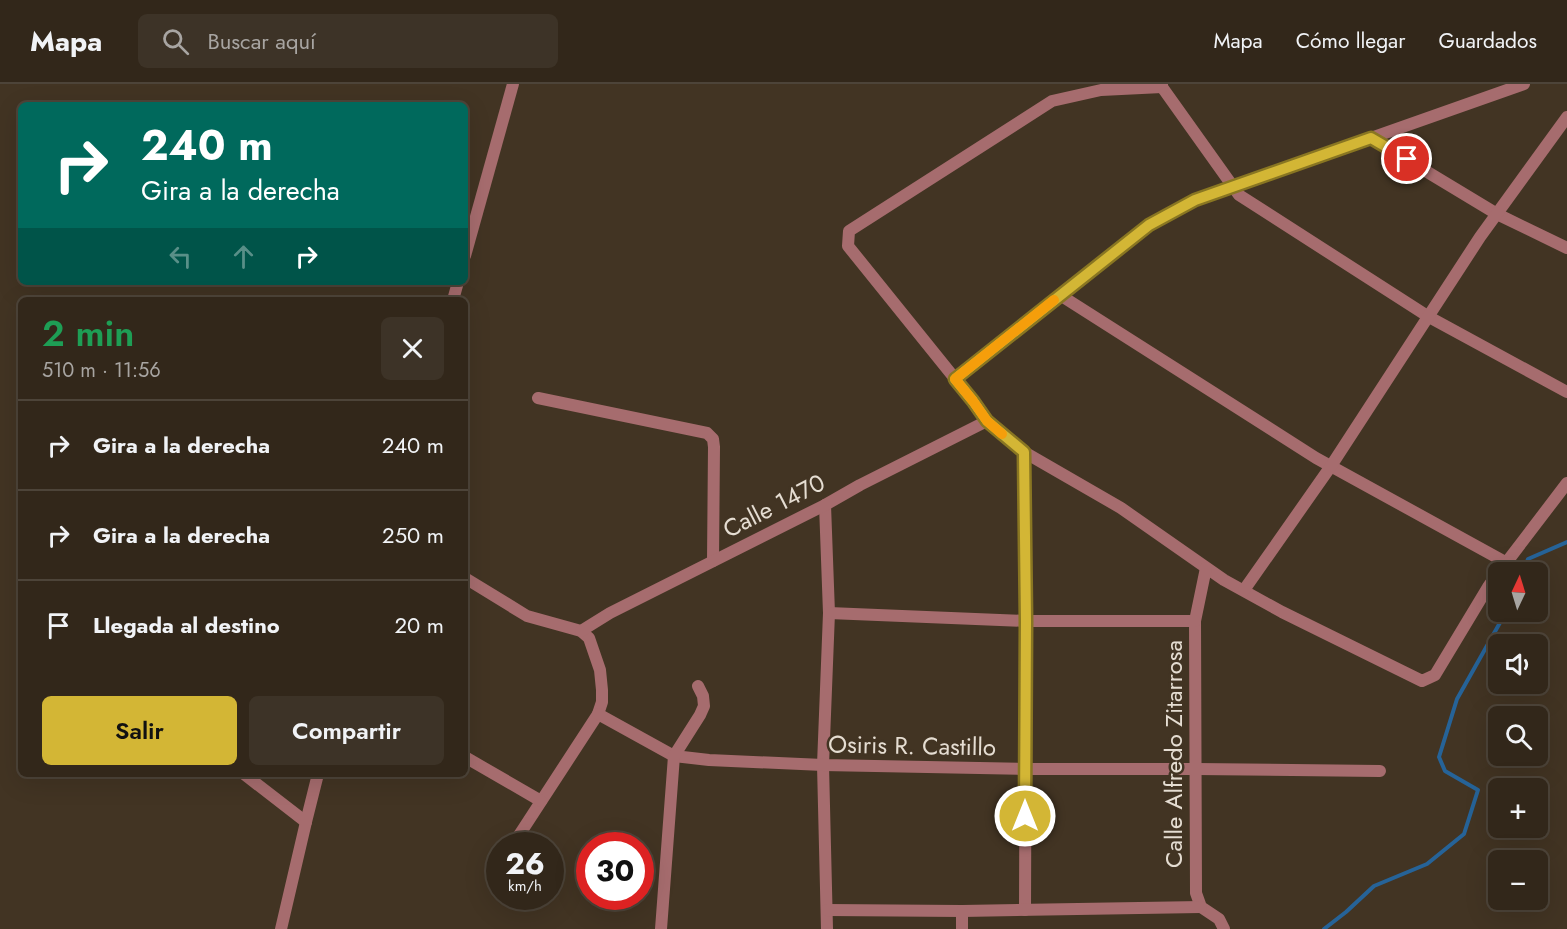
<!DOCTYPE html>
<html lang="es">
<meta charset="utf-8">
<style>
:root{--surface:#32271a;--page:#3d3327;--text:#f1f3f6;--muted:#a8a5a2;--line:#4d4439;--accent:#d3b635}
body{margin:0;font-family:Jost,sans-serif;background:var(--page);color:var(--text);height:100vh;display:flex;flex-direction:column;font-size:22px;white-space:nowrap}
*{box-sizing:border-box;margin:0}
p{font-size:20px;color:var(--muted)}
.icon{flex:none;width:33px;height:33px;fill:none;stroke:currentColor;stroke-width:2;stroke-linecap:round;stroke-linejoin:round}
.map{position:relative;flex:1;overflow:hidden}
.sheet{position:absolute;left:18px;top:213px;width:450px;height:480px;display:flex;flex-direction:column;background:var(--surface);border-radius:9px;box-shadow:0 6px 24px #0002,0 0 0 2px var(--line)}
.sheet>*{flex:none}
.top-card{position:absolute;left:18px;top:18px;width:450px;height:183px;border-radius:9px;box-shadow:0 6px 24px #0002,0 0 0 2px var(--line);background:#00695c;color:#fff;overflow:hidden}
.needle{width:39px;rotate:4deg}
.buttons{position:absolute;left:1488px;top:478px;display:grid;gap:12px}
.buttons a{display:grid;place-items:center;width:60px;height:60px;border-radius:9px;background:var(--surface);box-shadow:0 6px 24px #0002,0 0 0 2px var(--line);font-size:30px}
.speed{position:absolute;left:486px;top:748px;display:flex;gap:12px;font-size:30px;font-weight:700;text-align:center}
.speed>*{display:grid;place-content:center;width:78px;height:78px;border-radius:50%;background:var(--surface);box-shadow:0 6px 24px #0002,0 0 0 2px var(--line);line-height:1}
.speed small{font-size:15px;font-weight:400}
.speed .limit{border:9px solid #d22;background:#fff;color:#111}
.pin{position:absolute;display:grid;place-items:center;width:51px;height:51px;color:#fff;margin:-26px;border:3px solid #fff;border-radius:50%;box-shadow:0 2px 6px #0007}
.me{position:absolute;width:66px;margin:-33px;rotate:0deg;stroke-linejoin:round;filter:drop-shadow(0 0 4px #0008)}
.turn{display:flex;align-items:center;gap:21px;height:126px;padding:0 24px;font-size:27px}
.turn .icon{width:78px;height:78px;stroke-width:2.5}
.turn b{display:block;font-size:42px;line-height:51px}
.lanes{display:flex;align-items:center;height:57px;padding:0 24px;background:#0003;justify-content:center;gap:30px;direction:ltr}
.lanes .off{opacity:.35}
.round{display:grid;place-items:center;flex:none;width:63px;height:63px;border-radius:9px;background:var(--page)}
.summary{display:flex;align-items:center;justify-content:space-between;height:102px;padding:0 24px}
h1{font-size:36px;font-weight:600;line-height:45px;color:#1e9e55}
.button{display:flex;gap:12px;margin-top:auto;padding:12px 24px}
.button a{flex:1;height:69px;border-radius:9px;background:var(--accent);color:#111;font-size:24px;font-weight:600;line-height:69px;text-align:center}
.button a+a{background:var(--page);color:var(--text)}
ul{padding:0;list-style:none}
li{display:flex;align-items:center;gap:18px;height:90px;padding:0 24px;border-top:2px solid var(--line)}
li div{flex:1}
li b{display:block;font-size:22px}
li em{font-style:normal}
header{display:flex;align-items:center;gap:36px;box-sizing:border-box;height:84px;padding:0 30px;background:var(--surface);border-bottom:2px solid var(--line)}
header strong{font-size:28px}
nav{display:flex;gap:33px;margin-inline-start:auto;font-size:21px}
.search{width:420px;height:54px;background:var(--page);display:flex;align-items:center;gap:15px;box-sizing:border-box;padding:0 21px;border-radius:9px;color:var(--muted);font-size:22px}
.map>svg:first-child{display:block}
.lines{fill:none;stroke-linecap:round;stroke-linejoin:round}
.stream{stroke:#266398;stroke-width:4}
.street{stroke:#a66c6e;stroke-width:12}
.route-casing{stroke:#897622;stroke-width:15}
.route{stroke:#d3b635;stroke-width:10}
.slow{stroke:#f59e0b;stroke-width:10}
.labels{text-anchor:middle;stroke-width:5;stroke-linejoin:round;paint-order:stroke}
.street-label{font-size:24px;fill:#e5ddd2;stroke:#423423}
</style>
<header>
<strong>Mapa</strong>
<div class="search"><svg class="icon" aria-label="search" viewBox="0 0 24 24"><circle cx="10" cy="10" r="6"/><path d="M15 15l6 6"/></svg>Buscar aquí</div>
<nav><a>Mapa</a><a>Cómo llegar</a><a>Guardados</a></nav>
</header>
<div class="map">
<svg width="1567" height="845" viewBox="0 0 1567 845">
<rect width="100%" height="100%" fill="#423423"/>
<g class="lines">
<g class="stream">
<polyline points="1523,489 1528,475 1567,458"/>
<polyline points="1324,845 1346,828 1374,802 1427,780 1464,750 1478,706 1445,687 1439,673 1457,615 1506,528"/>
</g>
<g class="street">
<polyline points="1162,0 1162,3 1239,111 1429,233 1567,308"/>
<polyline points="1162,3 1101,6 1052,17 849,147 848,162 973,317 987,337 1024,368 1121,424 1224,496 1282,528 1422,597 1435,591 1488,503 1498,489"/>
<polyline points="1371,54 1497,130 1567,164"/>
<polyline points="465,172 513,0"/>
<polyline points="1060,211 1316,374 1507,479"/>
<polyline points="453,216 458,198"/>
<polyline points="955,295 1149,141 1195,116 1524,0"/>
<polyline points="538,314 707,349 713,355 714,363 713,477"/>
<polyline points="1024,368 1026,537 1025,826"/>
<polyline points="825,421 829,529 823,681 827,845"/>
<polyline points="1503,483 1567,399"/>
<polyline points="1206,484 1195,537 1196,809 1201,823 1219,835 1224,845"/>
<polyline points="465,494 527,532 581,547 589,554 600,586 602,606 602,618 598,630 512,762"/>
<polyline points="1244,506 1331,382 1480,153 1567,33"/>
<polyline points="829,529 1026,537 1195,537"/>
<polyline points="581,547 610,529 825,421 860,401 987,337"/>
<polyline points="598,630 674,672 709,676 823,681 1025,685 1196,685 1380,687"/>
<polyline points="465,673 541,717"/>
<polyline points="244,690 306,738"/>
<polyline points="827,826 962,827 1201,823"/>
<polyline points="962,827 962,845"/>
<polyline points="281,845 306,738 318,690"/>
<polyline points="661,845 674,672 700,631 704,622 703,612 698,602"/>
</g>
</g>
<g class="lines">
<g class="route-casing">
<polyline id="route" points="1025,732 1026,537 1024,368 987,337 973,317 955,295 1149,141 1195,116 1371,54 1407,75"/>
</g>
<use href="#route" class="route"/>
<polyline class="slow" points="1002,350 987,337 973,317 955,295 1054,216"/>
</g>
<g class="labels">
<g class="street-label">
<text transform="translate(774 422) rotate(-27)" y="8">Calle 1470</text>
<text transform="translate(912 662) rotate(1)" y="8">Osiris R. Castillo</text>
<text transform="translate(1174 670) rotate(-90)" y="8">Calle Alfredo Zitarrosa</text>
</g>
</g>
</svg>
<div class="buttons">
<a><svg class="needle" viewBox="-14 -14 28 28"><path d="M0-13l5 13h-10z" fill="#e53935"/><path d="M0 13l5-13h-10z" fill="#a8a5a2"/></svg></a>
<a><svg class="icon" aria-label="sound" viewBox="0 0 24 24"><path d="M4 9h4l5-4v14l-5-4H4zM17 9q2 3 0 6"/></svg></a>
<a><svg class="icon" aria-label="search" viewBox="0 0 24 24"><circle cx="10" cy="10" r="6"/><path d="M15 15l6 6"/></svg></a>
<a>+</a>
<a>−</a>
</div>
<div class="speed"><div>26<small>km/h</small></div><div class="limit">30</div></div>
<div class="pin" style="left:1407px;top:75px;background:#d93025"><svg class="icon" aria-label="arrive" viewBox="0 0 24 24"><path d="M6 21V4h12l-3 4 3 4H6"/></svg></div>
<svg class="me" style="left:1025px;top:732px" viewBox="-20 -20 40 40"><circle r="17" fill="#d3b635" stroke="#fff" stroke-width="3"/><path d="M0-11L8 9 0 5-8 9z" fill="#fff"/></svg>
<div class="top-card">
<div class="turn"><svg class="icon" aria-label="right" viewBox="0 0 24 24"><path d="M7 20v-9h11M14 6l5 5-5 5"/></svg><div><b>240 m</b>Gira a la derecha</div></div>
<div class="lanes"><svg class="icon off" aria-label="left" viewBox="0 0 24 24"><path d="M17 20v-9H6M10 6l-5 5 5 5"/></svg><svg class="icon off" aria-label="ahead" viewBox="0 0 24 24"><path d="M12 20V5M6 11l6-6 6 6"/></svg><svg class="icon" aria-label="right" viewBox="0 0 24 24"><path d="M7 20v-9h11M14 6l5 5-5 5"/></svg></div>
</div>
<section class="sheet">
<div class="summary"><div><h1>2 min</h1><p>510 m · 11:56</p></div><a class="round"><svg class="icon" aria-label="close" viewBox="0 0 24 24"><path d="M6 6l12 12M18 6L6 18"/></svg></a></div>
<ul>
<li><svg class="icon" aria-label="right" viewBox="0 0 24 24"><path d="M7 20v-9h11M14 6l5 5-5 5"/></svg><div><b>Gira a la derecha</b></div><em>240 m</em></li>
<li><svg class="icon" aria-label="right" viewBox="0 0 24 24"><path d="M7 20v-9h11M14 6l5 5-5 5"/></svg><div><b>Gira a la derecha</b></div><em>250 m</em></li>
<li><svg class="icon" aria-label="arrive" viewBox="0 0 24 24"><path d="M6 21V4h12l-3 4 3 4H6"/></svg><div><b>Llegada al destino</b></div><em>20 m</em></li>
</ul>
<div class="button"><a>Salir</a><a>Compartir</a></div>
</section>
</div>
